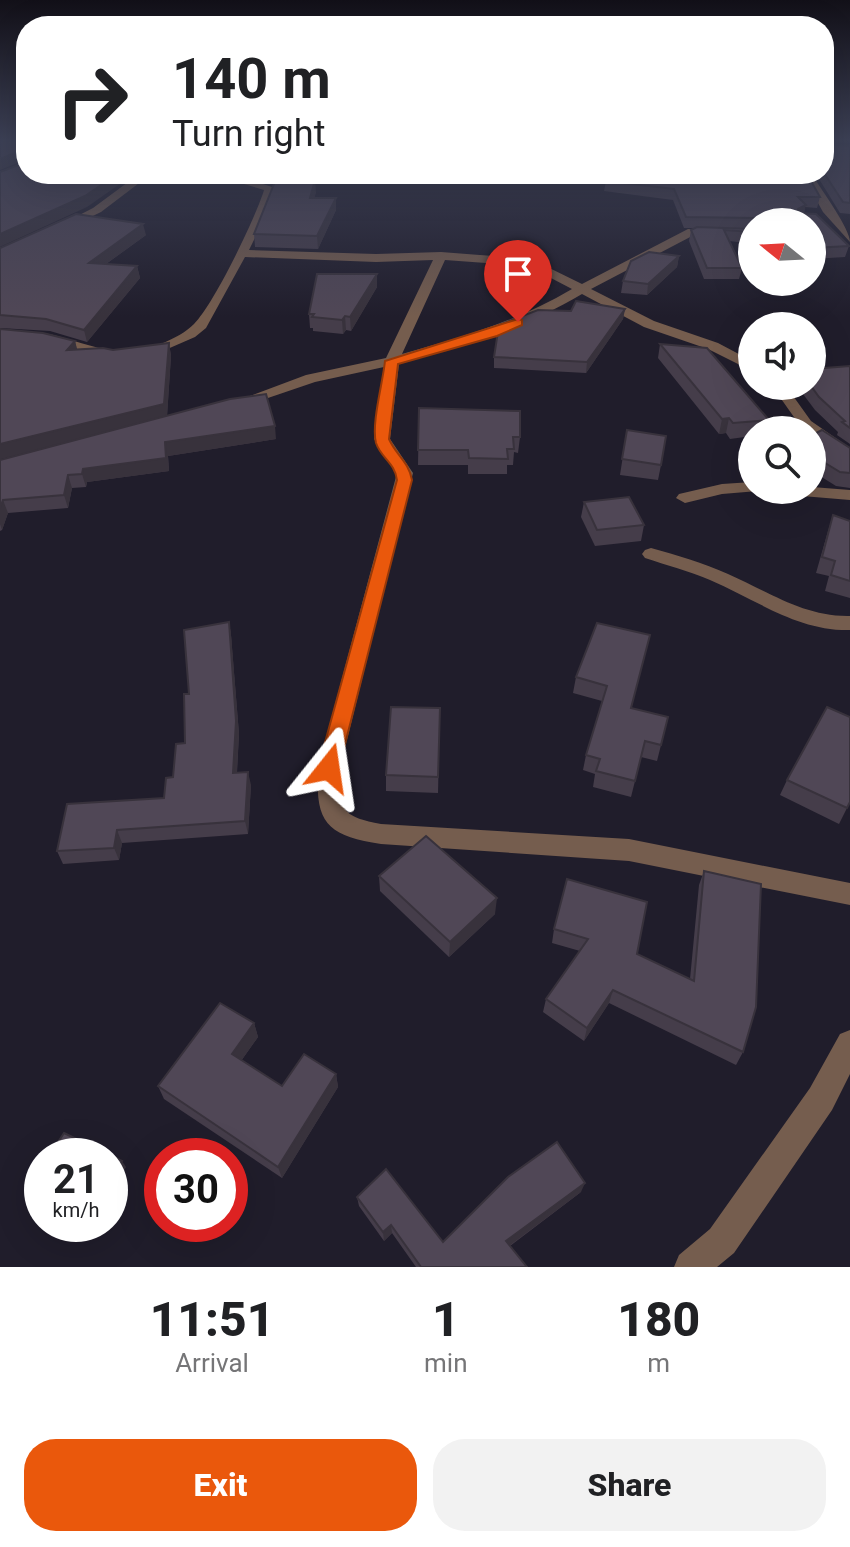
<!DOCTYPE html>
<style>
:root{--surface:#fff;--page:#f2f2f2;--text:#202124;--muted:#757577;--accent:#ea580c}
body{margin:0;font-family:Roboto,sans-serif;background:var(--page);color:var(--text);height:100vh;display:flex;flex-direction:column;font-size:30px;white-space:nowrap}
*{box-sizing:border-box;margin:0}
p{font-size:26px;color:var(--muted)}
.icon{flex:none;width:44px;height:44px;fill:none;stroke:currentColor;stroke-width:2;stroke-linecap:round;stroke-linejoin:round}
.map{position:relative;height:1267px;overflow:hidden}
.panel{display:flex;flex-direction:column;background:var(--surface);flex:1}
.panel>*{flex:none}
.banner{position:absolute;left:16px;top:16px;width:818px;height:168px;border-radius:32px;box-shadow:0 8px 32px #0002;background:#fff;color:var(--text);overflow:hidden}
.needle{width:52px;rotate:288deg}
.controls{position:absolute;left:738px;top:208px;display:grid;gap:16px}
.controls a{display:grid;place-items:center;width:88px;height:88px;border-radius:50%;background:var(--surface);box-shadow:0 8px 32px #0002;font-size:40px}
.speed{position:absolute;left:24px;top:1138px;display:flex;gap:16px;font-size:40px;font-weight:700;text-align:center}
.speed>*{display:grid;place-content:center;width:104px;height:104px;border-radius:50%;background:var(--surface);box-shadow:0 8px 32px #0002;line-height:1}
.speed small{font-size:20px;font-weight:400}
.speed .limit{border:12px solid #d22;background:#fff;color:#111}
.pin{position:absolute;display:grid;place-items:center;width:68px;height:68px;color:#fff;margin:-82px -34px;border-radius:50% 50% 50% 0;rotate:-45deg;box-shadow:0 0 8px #0007}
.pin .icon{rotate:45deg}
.me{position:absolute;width:88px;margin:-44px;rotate:15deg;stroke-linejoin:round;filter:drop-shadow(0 0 6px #0008)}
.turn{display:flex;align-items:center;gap:28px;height:168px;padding:0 24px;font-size:36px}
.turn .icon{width:104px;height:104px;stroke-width:2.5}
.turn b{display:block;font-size:56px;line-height:68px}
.eta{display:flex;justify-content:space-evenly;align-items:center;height:136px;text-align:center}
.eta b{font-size:48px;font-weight:800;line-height:56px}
.button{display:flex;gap:16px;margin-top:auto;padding:16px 24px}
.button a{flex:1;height:92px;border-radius:32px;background:var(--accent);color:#fff;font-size:32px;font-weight:800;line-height:92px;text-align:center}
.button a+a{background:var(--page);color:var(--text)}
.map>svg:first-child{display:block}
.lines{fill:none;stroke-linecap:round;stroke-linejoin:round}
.street{fill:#755d4e;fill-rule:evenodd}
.wall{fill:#453d4a}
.shaded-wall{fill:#38323c}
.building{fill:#504756;stroke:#38323c;stroke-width:2}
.route{fill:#ea580c;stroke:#983908;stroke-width:2}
</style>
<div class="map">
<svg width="850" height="1267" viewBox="0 0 850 1267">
<rect width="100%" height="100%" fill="#201d2b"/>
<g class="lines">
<g class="street">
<polygon points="139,174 151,174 101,212 66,229 56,227 93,208"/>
<path d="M802,174H812C821,190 850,228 850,242L823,212Z"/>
<path d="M248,179L275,188L269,209L249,250L376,254L441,252L531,259L582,284L688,229L752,231V237L694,235L591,289L654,321L718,343L752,361V371L708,349L644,327L582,294C524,329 463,345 399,364L390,439L413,473L340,768C339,809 339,816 381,824L629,839L850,883V905L629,861L381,844C327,835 315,824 318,768L397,473L374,439L384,367L315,382L239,408L231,403L306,375L386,358L433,260L376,262L245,257L206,328L195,337L149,357L116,360L47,342L0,338V330C16,331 33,331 49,334C71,339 92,348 115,351C138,355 177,341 194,324C214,304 256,217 264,190L244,184V180ZM445,260L528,266L572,289C518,321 463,337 402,354Z"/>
<polygon points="772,386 786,386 811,421 850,448 850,461 812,436 812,430 801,427"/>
<polygon points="752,482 752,490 758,491 722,494 685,503 676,498 679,494 722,484"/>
<polygon points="812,487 850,490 850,500 790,495 782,490 812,490"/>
<path d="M651,548C677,555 703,563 728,574C769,592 804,617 850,616V630C797,631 757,600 710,580C689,571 666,565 645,558L642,554L645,550Z"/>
<polygon points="850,1030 850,1074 832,1110 734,1253 717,1267 674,1267 679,1255 710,1229 810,1088 840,1034"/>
</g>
</g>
<g class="wall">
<polygon points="824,144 850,146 850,214 840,213 816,174 824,174"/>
<polygon points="606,181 820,197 817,208 805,207 804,214 849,246 845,257 812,259 812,222 752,222 752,244 730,241 742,268 739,279 704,279 689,241 691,230 695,228 684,228 673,200 604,191"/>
<polygon points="316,192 314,198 336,198 336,210 318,249 255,247 254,234"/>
<polygon points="146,235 106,264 137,266 140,278 87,342 50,331 0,328 0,248"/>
<polygon points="679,256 677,267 647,295 621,293 623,281"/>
<polygon points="377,274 377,287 351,331 346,330 343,334 313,331 313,328 310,328 309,314"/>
<polygon points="625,309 623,319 586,373 494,368 494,357 571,311"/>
<polygon points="0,329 75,341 77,350 113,350 169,343 171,356 167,416 276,439 168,456 169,471 87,482 86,487 72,488 68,508 8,513 2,530 0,531 0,460 122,428 0,459"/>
<polygon points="660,344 769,420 766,430 752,430 752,436 730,439 726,433 719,434 658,358"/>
<polygon points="850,366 850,444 837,435 838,432 815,410 797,386 812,386"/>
<polygon points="419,408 520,437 518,453 514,452 513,465 507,465 507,474 468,474 468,465 418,465"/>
<polygon points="627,430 661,465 658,480 620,475"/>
<polygon points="812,435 850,448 850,488 836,486 812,471"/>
<polygon points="584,502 644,525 641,541 595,546 581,517"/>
<polygon points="833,515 850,521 850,598 825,591 829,576 816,573 828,531"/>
<polygon points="229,622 231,635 239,734 237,773 251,785 248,834 122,843 119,860 63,864 57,851 164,798 173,777 185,743 189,694"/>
<polygon points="597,623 632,708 661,745 657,761 641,757 631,797 593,787 595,774 583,770 586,755 602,701 573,693 576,677"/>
<polygon points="440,708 438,793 386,791 386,775"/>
<polygon points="787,780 847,808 839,824 780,795"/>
<polygon points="704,871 743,1052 736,1065 609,1003 584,1041 543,1012 546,999 580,951 552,943 554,929 637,954 690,979 699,885"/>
<polygon points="379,876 495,914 449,957 380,891"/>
<polygon points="254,1023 258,1037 241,1061 282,1086 336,1074 338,1087 282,1178 164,1099 158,1086"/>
<polygon points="581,1192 510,1246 527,1267 416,1267 392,1233 384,1241 359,1206 357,1197 443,1242"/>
</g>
<g class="shaded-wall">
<polygon points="22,150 25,160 0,170 0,159"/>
<polygon points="117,174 134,174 87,207 0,247 0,234"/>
<polygon points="315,180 316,192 311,210 310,198"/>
<polygon points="336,198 336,210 318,249 317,236"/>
<polygon points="806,205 803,215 796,219 798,209"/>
<polygon points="143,224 146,235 92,274 89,263"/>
<polygon points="679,256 677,267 647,295 648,284"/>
<polygon points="137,266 140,278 87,342 84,330"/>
<polygon points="377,274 377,287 351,331 350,317"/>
<polygon points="625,309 623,319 586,373 587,362"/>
<polygon points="345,316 346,330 343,334 342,320"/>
<polygon points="75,341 78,353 67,350"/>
<polygon points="169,343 171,356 167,417 0,459 0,444"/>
<polygon points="729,418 726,433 719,434 722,419"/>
<polygon points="275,426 276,439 168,456 169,471 87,482 86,487 82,474 83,469 165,442"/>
<polygon points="68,475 72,488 68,508 64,495"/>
<polygon points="3,500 8,513 2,530 0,524 0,508"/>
<polygon points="229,622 231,635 239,734 236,786 233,773"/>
<polygon points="248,772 251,785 248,834 245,821"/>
<polygon points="117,830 122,843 119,860 114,848"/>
<polygon points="497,898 495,914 449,957 450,942"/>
<polygon points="613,990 609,1003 584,1041 587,1028"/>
<polygon points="254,1023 258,1037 236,1068 232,1054"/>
<polygon points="336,1074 338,1087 282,1178 278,1167"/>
<polygon points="122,1161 126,1167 110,1194 110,1182"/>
<polygon points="585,1183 581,1192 505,1249 506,1241"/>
<polygon points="391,1225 392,1233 384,1241 383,1232"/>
</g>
<g class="building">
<polygon points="0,139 8,139 23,143 26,140 26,153 22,150 0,159"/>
<polygon points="824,144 850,146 850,203 843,202 824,173"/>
<polygon points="26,154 26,174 117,174 85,196 0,234 0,172 24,163"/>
<polygon points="610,174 807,174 820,197 798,197 806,205 798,209 797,213 816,214 849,246 812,248 812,222 757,222 757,218 686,217 674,189 606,181"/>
<polygon points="276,179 315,180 310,198 336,198 317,236 254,234"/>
<polygon points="76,214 143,224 89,263 137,266 84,330 46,319 0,315 0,248"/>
<polygon points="697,227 752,229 752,232 724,230 742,268 707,268 691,230"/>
<polygon points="649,252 679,256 648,284 623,281 631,261"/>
<polygon points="317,274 377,274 350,317 345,316 342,320 312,317 314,314 309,314"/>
<polygon points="576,301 625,309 587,362 494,357 499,325 538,310 571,311"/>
<polygon points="0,329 43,333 75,341 67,350 103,348 113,350 169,343 164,404 0,444"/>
<polygon points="660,344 707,348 769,420 733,423 729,418 722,419"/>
<polygon points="850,366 850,428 842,422 845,421 819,397 811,386 812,386 812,369"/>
<polygon points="266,394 275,426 165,442 166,458 83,469 82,474 68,475 64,495 3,500 0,508 0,460 230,399"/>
<polygon points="419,408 520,411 520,437 513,437 514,449 507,449 508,459 469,458 468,450 418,450"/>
<polygon points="627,430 666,436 661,465 622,459"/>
<polygon points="822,430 850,448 850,473 840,472 812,455 812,435"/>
<polygon points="629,497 644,525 597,530 584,502"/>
<polygon points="833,515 850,521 850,581 831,575 835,561 822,557"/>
<polygon points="229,622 236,721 233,773 248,772 245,821 117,830 114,848 57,851 67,804 164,798 166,778 173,777 176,744 185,743 184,694 189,694 184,630"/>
<polygon points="597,623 650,635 631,708 668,717 661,745 645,741 635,781 596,771 600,759 586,755 607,686 576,677"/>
<polygon points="391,707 440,708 438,777 386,775"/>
<polygon points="827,707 850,717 850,802 847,808 787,780"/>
<polygon points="426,836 497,898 450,942 379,876"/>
<polygon points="704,871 761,884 756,1007 743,1052 613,990 587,1028 546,999 588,939 554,929 567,879 647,902 637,954 694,981"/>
<polygon points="220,1003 254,1023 232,1054 282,1086 304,1054 336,1074 278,1167 158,1086"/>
<polygon points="64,1133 122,1161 110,1182 110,1156 49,1156"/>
<polygon points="557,1142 585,1183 506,1241 527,1267 421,1267 391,1225 383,1232 357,1197 386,1169 443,1242 508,1177"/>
</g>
<linearGradient id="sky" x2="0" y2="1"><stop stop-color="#121018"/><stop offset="0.44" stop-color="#3c4055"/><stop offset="1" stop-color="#3c4055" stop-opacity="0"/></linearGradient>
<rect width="850" height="317" fill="url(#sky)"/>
<path class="route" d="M518,319L522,320V325L497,336L398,364L389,439C396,455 409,462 412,480L339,768L336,774L329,777L321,774L318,768L397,480C395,463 381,458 376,443C371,424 383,382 385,361Z"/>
</svg>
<div class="controls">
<a><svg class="needle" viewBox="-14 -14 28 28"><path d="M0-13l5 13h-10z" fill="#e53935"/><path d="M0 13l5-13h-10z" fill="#757577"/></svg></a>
<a><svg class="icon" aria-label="sound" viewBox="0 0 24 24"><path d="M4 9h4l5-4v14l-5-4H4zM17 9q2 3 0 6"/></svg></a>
<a><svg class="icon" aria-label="search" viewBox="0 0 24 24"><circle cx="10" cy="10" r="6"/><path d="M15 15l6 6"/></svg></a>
</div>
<div class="speed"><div>21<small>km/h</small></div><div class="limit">30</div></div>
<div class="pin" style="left:518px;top:322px;background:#d93025"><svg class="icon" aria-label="arrive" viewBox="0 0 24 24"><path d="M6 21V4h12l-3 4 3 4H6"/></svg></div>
<svg class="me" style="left:329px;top:768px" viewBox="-20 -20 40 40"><path d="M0-17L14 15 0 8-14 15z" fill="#ea580c" stroke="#fff" stroke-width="4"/></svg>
<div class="banner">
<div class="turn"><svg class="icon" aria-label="right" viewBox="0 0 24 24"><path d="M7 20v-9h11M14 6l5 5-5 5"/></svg><div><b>140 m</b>Turn right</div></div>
</div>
</div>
<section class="panel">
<div class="eta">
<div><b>11:51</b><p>Arrival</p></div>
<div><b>1</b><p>min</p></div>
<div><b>180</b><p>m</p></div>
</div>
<div class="button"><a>Exit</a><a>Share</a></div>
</section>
